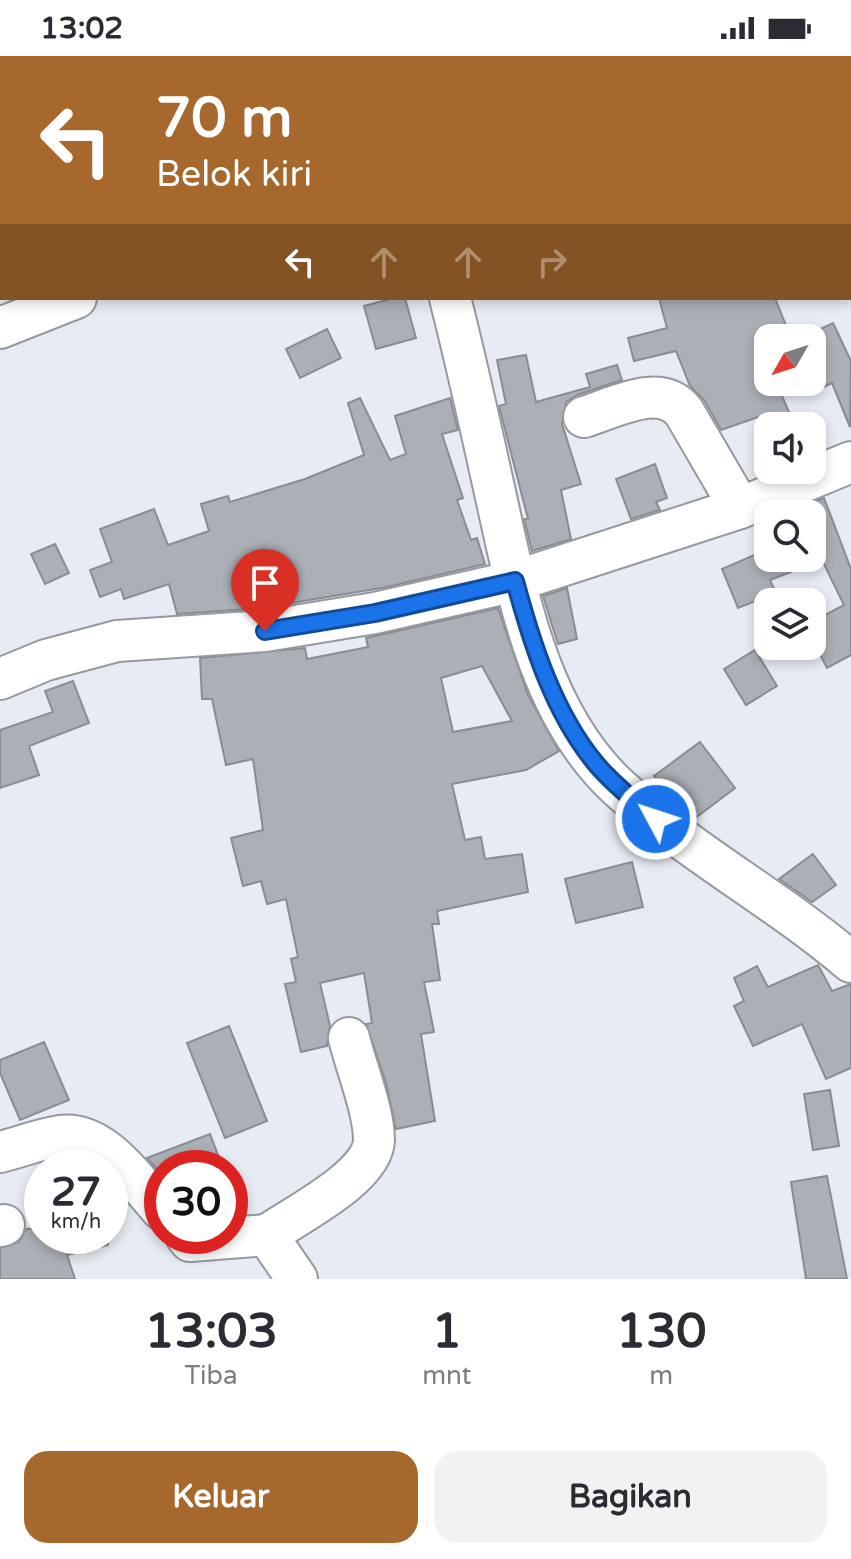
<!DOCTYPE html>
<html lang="id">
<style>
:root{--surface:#fff;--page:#f2f2f3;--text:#2b2b33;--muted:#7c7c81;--accent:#a6682d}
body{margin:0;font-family:"Varela Round",sans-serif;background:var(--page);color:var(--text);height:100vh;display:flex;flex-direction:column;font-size:30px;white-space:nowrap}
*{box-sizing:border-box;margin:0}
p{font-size:26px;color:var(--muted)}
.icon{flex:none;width:44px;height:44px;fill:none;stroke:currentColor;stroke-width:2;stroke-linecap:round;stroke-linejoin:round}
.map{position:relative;height:1223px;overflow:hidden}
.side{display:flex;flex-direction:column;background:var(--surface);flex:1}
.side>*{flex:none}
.hud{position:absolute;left:0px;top:0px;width:852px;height:244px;box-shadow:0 4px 12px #0003;background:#a6682d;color:#fff;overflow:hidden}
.needle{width:52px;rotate:231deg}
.buttons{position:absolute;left:754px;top:268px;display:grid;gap:16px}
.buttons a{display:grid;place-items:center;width:72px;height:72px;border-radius:16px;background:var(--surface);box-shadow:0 4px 12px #0003;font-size:40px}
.speed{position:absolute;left:24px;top:1094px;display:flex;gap:16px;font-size:40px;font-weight:700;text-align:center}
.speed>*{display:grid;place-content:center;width:104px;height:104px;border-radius:50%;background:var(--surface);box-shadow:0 4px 12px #0003;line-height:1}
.speed small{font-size:20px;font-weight:400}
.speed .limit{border:12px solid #d22;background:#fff;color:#111}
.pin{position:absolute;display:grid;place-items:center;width:68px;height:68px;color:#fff;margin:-82px -34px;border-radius:50% 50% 50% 0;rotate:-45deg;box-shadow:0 0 8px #0007}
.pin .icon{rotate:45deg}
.me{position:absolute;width:88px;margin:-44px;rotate:310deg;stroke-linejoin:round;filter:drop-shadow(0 0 6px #0008)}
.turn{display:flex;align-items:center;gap:28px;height:168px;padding:0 24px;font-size:36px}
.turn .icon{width:104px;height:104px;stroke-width:2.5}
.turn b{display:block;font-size:56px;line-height:68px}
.lanes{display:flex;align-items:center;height:76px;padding:0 24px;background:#0003;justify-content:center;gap:40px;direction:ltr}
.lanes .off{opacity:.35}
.eta{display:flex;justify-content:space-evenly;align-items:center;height:136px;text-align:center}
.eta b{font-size:48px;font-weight:700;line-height:56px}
.primary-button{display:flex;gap:16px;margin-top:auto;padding:16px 24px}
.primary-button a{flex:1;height:92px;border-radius:24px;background:var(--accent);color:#fff;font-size:32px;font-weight:700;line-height:92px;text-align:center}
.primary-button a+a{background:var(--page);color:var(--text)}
.status{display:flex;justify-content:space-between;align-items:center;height:56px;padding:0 40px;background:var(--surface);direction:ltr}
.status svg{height:22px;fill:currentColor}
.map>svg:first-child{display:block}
.building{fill:#abafb6;stroke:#888c93;stroke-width:2;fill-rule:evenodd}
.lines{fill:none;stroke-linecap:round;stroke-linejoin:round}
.minor-casing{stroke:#9599a0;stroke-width:44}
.minor{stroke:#fff;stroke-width:40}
.route-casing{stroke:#114b97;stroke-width:20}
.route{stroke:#1a73e8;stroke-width:14}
</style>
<div class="status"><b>13:02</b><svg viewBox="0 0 49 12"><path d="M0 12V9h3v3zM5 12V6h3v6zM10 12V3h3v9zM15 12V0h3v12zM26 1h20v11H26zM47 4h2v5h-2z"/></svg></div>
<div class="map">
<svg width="851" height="1223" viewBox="0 0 851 1223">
<rect width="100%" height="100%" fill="#e7ebf3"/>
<g class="building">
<polygon points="394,242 405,242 416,282 376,293 364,250"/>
<polygon points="659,242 775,242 791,282 768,282 768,326 776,326 795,370 762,370 758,361 721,374 704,344 690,330 676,295 634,305 628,282 667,272"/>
<polygon points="833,267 851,305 850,371 832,327 812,337 812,277"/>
<polygon points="327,273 341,302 300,322 286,293"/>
<polygon points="526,299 536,346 590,331 586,318 617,309 622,324 577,339 566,346 562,368 581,428 561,434 571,483 532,495 524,463 528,463 499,350 506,348 497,304"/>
<polygon points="360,342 390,404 406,398 395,360 450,342 458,374 442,378 463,442 457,444 471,484 477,482 485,508 387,531 262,552 177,558 169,528 124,543 121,533 100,541 90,514 112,506 100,473 154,453 168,489 209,475 201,448 228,440 230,446 305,423 364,399 348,347"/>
<polygon points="655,408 667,442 656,446 660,454 631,463 616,423"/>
<polygon points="824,442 851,513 851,599 827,612 812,583 812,566 844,549 822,504 770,524 776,537 738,552 722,513 768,493 768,502 812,502 812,447"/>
<polygon points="55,488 69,517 45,528 31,498"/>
<polygon points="567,532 577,583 558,588 543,540"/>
<path d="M498,552L528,639L559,695L526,714L452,728L465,784L481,781L485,803L522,798L528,836L437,855L439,868H432L440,924L424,926L434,976L421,978L435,1065L396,1073L386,1027L366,968L372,967L364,917L320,927L330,970L327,990L301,996L285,928L296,926L291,903L298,901L286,843L267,848L261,825L243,830L231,782L263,774L253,703L226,709L212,643H202L200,602L305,592L307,603L368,591L366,582ZM482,610L512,665L453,676L441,622Z"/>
<polygon points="755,594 777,630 746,649 724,613"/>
<polygon points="73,625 89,667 29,690 39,719 0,732 0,674 53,656 45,635"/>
<polygon points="700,686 735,732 694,763 675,749 654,720"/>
<polygon points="813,798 836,829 812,846 779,823"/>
<polygon points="632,806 643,851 576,867 565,823"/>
<polygon points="818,909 832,935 851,928 851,1012 826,1023 802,968 753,990 734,950 744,945 734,922 757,910 768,931"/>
<polygon points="229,970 267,1065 225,1082 187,987"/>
<polygon points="44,986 69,1044 20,1064 0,1017 0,1004"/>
<polygon points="830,1034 839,1090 813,1094 804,1038"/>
<polygon points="210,1078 223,1112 156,1112 147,1102"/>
<polygon points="827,1120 847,1223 806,1223 791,1126"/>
<polygon points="42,1172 42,1180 107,1180 108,1189 67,1199 75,1223 0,1223 0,1192 19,1186 26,1173"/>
</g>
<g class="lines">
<g class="minor-casing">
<g id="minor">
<polyline points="391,0 391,2"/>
<polyline points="84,2 89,0"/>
<polyline points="0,32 2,31"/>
<polyline points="0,156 2,155"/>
<path d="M450,242C466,305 480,368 494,432C517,534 537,656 618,731C690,797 777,843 851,906"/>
<polyline points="0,272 76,242"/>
<path d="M584,361C614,352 661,325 684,356L740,452"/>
<polyline points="0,623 46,604 117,585 265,575 375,557 515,525 740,452 851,406"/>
<path d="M0,1096C20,1091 40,1083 60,1080C103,1074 137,1127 162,1154"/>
<polyline points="0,1170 4,1169"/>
<path d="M267,1179C296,1159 373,1121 374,1084C374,1055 356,1011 349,982"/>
<polyline points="186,1180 190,1185 267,1179 297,1223"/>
</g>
</g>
<use href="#minor" class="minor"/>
</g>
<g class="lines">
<g class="route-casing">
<path id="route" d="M265,575L375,557L515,525C532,588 554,658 597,709C615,730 636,746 656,763"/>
</g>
<use href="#route" class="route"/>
</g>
</svg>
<div class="buttons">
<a><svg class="needle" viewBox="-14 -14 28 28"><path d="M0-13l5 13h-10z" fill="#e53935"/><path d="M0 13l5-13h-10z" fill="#7c7c81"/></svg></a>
<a><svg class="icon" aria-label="sound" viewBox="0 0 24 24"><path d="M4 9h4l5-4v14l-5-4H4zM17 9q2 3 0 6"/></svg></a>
<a><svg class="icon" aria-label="search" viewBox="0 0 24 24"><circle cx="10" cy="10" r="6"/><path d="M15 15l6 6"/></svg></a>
<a><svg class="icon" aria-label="layers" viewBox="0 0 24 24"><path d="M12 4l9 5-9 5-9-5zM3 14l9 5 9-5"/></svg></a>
</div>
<div class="speed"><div>27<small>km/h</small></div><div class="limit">30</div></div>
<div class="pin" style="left:265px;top:575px;background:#d93025"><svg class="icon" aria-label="arrive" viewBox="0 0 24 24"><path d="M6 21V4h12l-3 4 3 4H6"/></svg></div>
<svg class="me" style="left:656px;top:763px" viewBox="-20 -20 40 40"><circle r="17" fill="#1a73e8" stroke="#fff" stroke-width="3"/><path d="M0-11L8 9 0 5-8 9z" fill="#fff"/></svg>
<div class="hud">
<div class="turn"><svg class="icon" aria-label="left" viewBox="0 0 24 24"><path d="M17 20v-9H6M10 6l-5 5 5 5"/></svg><div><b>70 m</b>Belok kiri</div></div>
<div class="lanes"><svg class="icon" aria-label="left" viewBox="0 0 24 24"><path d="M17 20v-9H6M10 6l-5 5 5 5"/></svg><svg class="icon off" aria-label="ahead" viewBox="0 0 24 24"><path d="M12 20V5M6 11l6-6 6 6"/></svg><svg class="icon off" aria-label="ahead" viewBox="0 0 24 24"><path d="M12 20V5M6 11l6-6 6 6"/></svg><svg class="icon off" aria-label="right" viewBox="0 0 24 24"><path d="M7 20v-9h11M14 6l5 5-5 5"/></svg></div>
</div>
</div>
<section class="side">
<div class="eta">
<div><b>13:03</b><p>Tiba</p></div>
<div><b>1</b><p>mnt</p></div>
<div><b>130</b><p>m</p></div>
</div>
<div class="primary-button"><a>Keluar</a><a>Bagikan</a></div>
</section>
